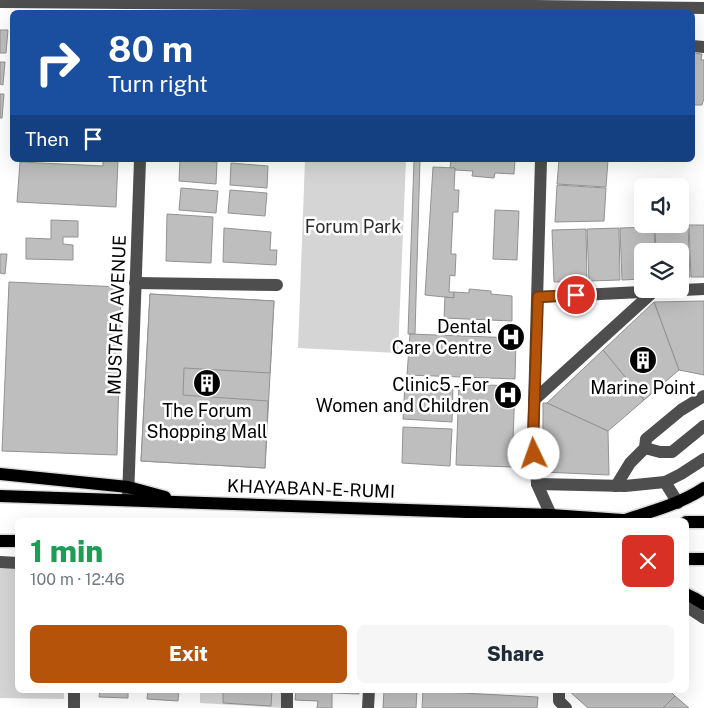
<!DOCTYPE html>
<meta charset="utf-8">
<style>
:root{--surface:#fff;--page:#f6f6f7;--text:#1f2937;--muted:#747a83;--accent:#b45309}
body{margin:0;font-family:"Public Sans",sans-serif;background:var(--page);color:var(--text);height:100vh;display:flex;flex-direction:column;font-size:19px;white-space:nowrap}
*{box-sizing:border-box;margin:0}
p{font-size:16px;color:var(--muted)}
.icon{flex:none;width:28px;height:28px;fill:none;stroke:currentColor;stroke-width:2;stroke-linecap:round;stroke-linejoin:round}
.map{position:relative;flex:1;overflow:hidden}
.drawer{position:absolute;left:15px;top:518px;width:674px;height:175px;display:flex;flex-direction:column;background:var(--surface);border-radius:8px;box-shadow:0 5px 20px #0002}
.drawer>*{flex:none}
.guide{position:absolute;left:10px;top:10px;width:685px;height:152px;border-radius:8px;box-shadow:0 5px 20px #0002;background:#1a4fa0;color:#fff;overflow:hidden}
.tools{position:absolute;left:634px;top:178px;display:grid;gap:10px}
.tools a{display:grid;place-items:center;width:55px;height:55px;border-radius:8px;background:var(--surface);box-shadow:0 5px 20px #0002;font-size:25px}
.pin{position:absolute;display:grid;place-items:center;width:42px;height:42px;color:#fff;margin:-21px;border:2px solid #fff;border-radius:50%;box-shadow:0 1px 5px #0007}
.me{position:absolute;width:55px;margin:-28px;rotate:357deg;stroke-linejoin:round;filter:drop-shadow(0 0 4px #0008)}
.turn{display:flex;align-items:center;gap:18px;height:105px;padding:0 15px;font-size:22px}
.turn .icon{width:65px;height:65px;stroke-width:2.5}
.turn b{display:block;font-size:35px;line-height:42px}
.then{display:flex;align-items:center;height:48px;padding:0 15px;background:#0003;gap:10px;font-size:19px}
.round{display:grid;place-items:center;flex:none;width:52px;height:52px;border-radius:8px;background:var(--page)}
.overview{display:flex;align-items:center;justify-content:space-between;height:85px;padding:0 15px}
h1{font-size:30px;font-weight:800;line-height:38px;color:#1e9e55}
.cta{display:flex;gap:10px;margin-top:auto;padding:10px 15px}
.cta a{flex:1;height:58px;border-radius:8px;background:var(--accent);color:#fff;font-size:20px;font-weight:800;line-height:58px;text-align:center}
.cta a+a{background:var(--page);color:var(--text)}
.map>svg:first-child{display:block}
.green{fill:#d5d5d5}
.building{fill:#bebebe;stroke:#929292}
.lines{fill:none;stroke-linecap:round;stroke-linejoin:round}
.major-casing{stroke:#dbdbdb;stroke-width:15}
.minor{stroke:#4e4e4e;stroke-width:12}
.major{stroke:#000;stroke-width:12}
.route-casing{stroke:#753606;stroke-width:12}
.route{stroke:#b45309;stroke-width:9}
.labels{text-anchor:middle;stroke-width:5;stroke-linejoin:round;paint-order:stroke}
.park-label{font-size:18px;fill:#2c2c2c;stroke:#fff}
.street-label{font-size:18px;fill:#000;stroke:#fff}
.poi-label{font-size:18px;fill:#000;stroke:#fff;text-anchor:end}
</style>
<div class="map">
<svg width="704" height="708" viewBox="0 0 704 708">
<rect width="100%" height="100%" fill="#fff"/>
<g class="green">
<polygon points="305,160 406,160 398,353 298,348"/>
<polygon points="0,565 17,566 18,690 64,690 64,699 0,698"/>
<polygon points="200,690 286,690 285,708 200,703"/>
</g>
<g class="building">
<polygon points="0,30 8,30 6,53 0,53"/>
<polygon points="692,53 702,54 701,60 704,60 704,100 703,101 702,105 692,105"/>
<polygon points="0,62 5,62 3,85 0,84"/>
<polygon points="0,94 4,94 2,118 0,118"/>
<polygon points="103,160 118,160 116,207 17,202 20,162 103,166"/>
<polygon points="180,160 217,162 216,184 179,181"/>
<polygon points="414,160 420,160 415,334 408,334"/>
<polygon points="451,160 515,160 514,174 495,173 494,178 472,176 473,171 455,170 455,168 450,168"/>
<polygon points="559,160 608,160 606,187 557,184"/>
<polygon points="231,163 268,166 267,188 230,185"/>
<polygon points="433,167 455,168 454,190 459,190 458,212 453,212 451,254 456,254 455,276 450,275 449,292 454,292 454,298 425,295"/>
<polygon points="557,185 606,188 604,221 555,222"/>
<polygon points="181,188 218,191 216,213 179,210"/>
<polygon points="230,190 267,193 265,216 228,213"/>
<polygon points="495,210 519,211 517,260 493,259"/>
<polygon points="167,214 213,217 211,263 166,261"/>
<polygon points="51,220 78,221 78,237 63,237 63,244 73,245 73,260 26,259 26,238 51,239"/>
<polygon points="688,225 690,277 680,278 680,251 656,251 655,227"/>
<polygon points="689,225 704,225 704,277 691,277"/>
<polygon points="654,227 655,251 642,251 642,279 622,280 620,228"/>
<polygon points="224,228 271,232 270,250 277,250 276,265 223,262"/>
<polygon points="619,228 620,280 589,281 587,229"/>
<polygon points="586,229 587,281 554,282 552,230"/>
<polygon points="0,254 7,254 5,274 0,273"/>
<polygon points="9,282 121,287 117,455 2,451"/>
<polygon points="469,289 491,291 491,294 512,296 512,321 444,318 445,297 454,298 454,292 469,293"/>
<polygon points="150,294 274,301 265,468 141,461"/>
<polygon points="150,294 274,301 270,373 184,368 183,395 268,401 265,468 141,461"/>
<polygon points="704,301 704,375 679,370 654,302"/>
<polygon points="654,302 679,370 644,400 603,350"/>
<polygon points="410,334 516,338 515,379 407,375"/>
<polygon points="603,350 644,400 608,431 547,403"/>
<polygon points="405,383 453,385 452,422 403,419"/>
<polygon points="459,384 515,386 512,467 456,465"/>
<polygon points="543,403 547,403 608,431 609,475 543,472"/>
<polygon points="403,427 452,429 450,466 402,463"/>
<polygon points="100,690 128,690 128,698 99,697"/>
<polygon points="148,690 179,690 178,701 147,699"/>
<polygon points="223,690 272,690 271,706 223,703"/>
<polygon points="296,690 359,690 359,694 332,693 332,708 317,708 318,701 295,700"/>
<polygon points="384,690 417,690 416,708 383,708"/>
<polygon points="568,690 669,690 675,696 663,708 588,708"/>
<polygon points="423,691 538,697 537,708 422,708"/>
<polygon points="675,696 689,708 663,708"/>
</g>
<g class="lines">
<g class="major-casing">
<g id="major">
<polyline points="0,474 128,487 165,497"/>
<polyline points="0,496 551,515 622,520"/>
<path d="M625,520C652,511 680,504 704,488"/>
<polyline points="686,522 704,522"/>
<polyline points="0,541 18,541"/>
<polyline points="686,559 704,559"/>
<polyline points="686,594 694,598 704,604"/>
</g>
</g>
<g class="minor">
<polyline points="0,2 534,6 704,8"/>
<polyline points="692,46 704,47"/>
<polyline points="541,160 533,440 537,484 551,515"/>
<polyline points="135,283 277,285"/>
<polyline points="538,297 704,289"/>
<polyline points="534,400 654,291"/>
<polyline points="645,448 660,452 672,452 704,426"/>
<polyline points="665,482 678,503"/>
<polyline points="537,484 625,486 665,482 681,474 704,459"/>
<polyline points="616,486 630,463 645,448 646,439 681,410 704,396"/>
<polyline points="128,498 140,160"/>
<polyline points="0,562 18,563"/>
<polyline points="686,606 704,618"/>
<polyline points="559,690 559,701 566,708"/>
<polyline points="74,708 74,690"/>
<polyline points="287,708 287,690"/>
<polyline points="368,708 369,690"/>
</g>
<use href="#major" class="major"/>
</g>
<g class="lines">
<g class="route-casing">
<polyline id="route" points="534,454 533,440 538,297 576,295"/>
</g>
<use href="#route" class="route"/>
</g>
<defs>
<g id="hospital-disc" transform="scale(1.4375)"><circle r="9.5" fill="#000" stroke="#fff"/><path d="M-5-5h3v3.5h4V-5h3V5h-3V1.5h-4V5h-3Z" fill="#fff"/></g>
<g id="building-disc" transform="scale(1.4375)"><circle r="9.5" fill="#000" stroke="#fff"/><path d="M-4-6H4V6H1V3H-1V6H-4ZM-2.5-4.3h1.7v1.8h-1.7ZM.8-4.3h1.7v1.8H.8ZM-2.5-1h1.7V.8h-1.7ZM.8-1h1.7V.8H.8Z" fill="#fff"/></g>
</defs>
<g fill-rule="evenodd">
<use href="#hospital-disc" x="511" y="337"/>
<use href="#building-disc" x="643" y="360"/>
<use href="#building-disc" x="207" y="383"/>
<use href="#hospital-disc" x="508" y="395"/>
</g>
<g class="labels">
<g class="park-label">
<text x="353" y="233">Forum Park</text>
</g>
<g class="street-label">
<text transform="translate(117 315) rotate(-88)" y="6">MUSTAFA AVENUE</text>
<text transform="translate(311 489) rotate(2)" y="6">KHAYABAN-E-RUMI</text>
</g>
<g class="poi-label">
<text x="492" y="333">Dental<tspan x="492" dy="21">Care Centre</tspan></text>
<text x="489" y="391">Clinic5 - For<tspan x="489" dy="21">Women and Children</tspan></text>
<text x="643" y="394" text-anchor="middle">Marine Point</text>
<text x="207" y="417" text-anchor="middle">The Forum<tspan x="207" dy="21">Shopping Mall</tspan></text>
</g>
</g>
</svg>
<div class="tools">
<a><svg class="icon" aria-label="sound" viewBox="0 0 24 24"><path d="M4 9h4l5-4v14l-5-4H4zM17 9q2 3 0 6"/></svg></a>
<a><svg class="icon" aria-label="layers" viewBox="0 0 24 24"><path d="M12 4l9 5-9 5-9-5zM3 14l9 5 9-5"/></svg></a>
</div>
<div class="pin" style="left:576px;top:295px;background:#d93025"><svg class="icon" aria-label="arrive" viewBox="0 0 24 24"><path d="M6 21V4h12l-3 4 3 4H6"/></svg></div>
<svg class="me" style="left:534px;top:454px" viewBox="-20 -20 40 40"><circle r="19" fill="#fff"/><path d="M0-13L10 11 0 6-10 11z" fill="#b45309"/></svg>
<div class="guide">
<div class="turn"><svg class="icon" aria-label="right" viewBox="0 0 24 24"><path d="M7 20v-9h11M14 6l5 5-5 5"/></svg><div><b>80 m</b>Turn right</div></div>
<div class="then">Then<svg class="icon" aria-label="arrive" viewBox="0 0 24 24"><path d="M6 21V4h12l-3 4 3 4H6"/></svg></div>
</div>
<section class="drawer">
<div class="overview"><div><h1>1 min</h1><p>100 m · 12:46</p></div><a class="round" style="background:#d93025;color:#fff"><svg class="icon" aria-label="close" viewBox="0 0 24 24"><path d="M6 6l12 12M18 6L6 18"/></svg></a></div>
<div class="cta"><a>Exit</a><a>Share</a></div>
</section>
</div>
